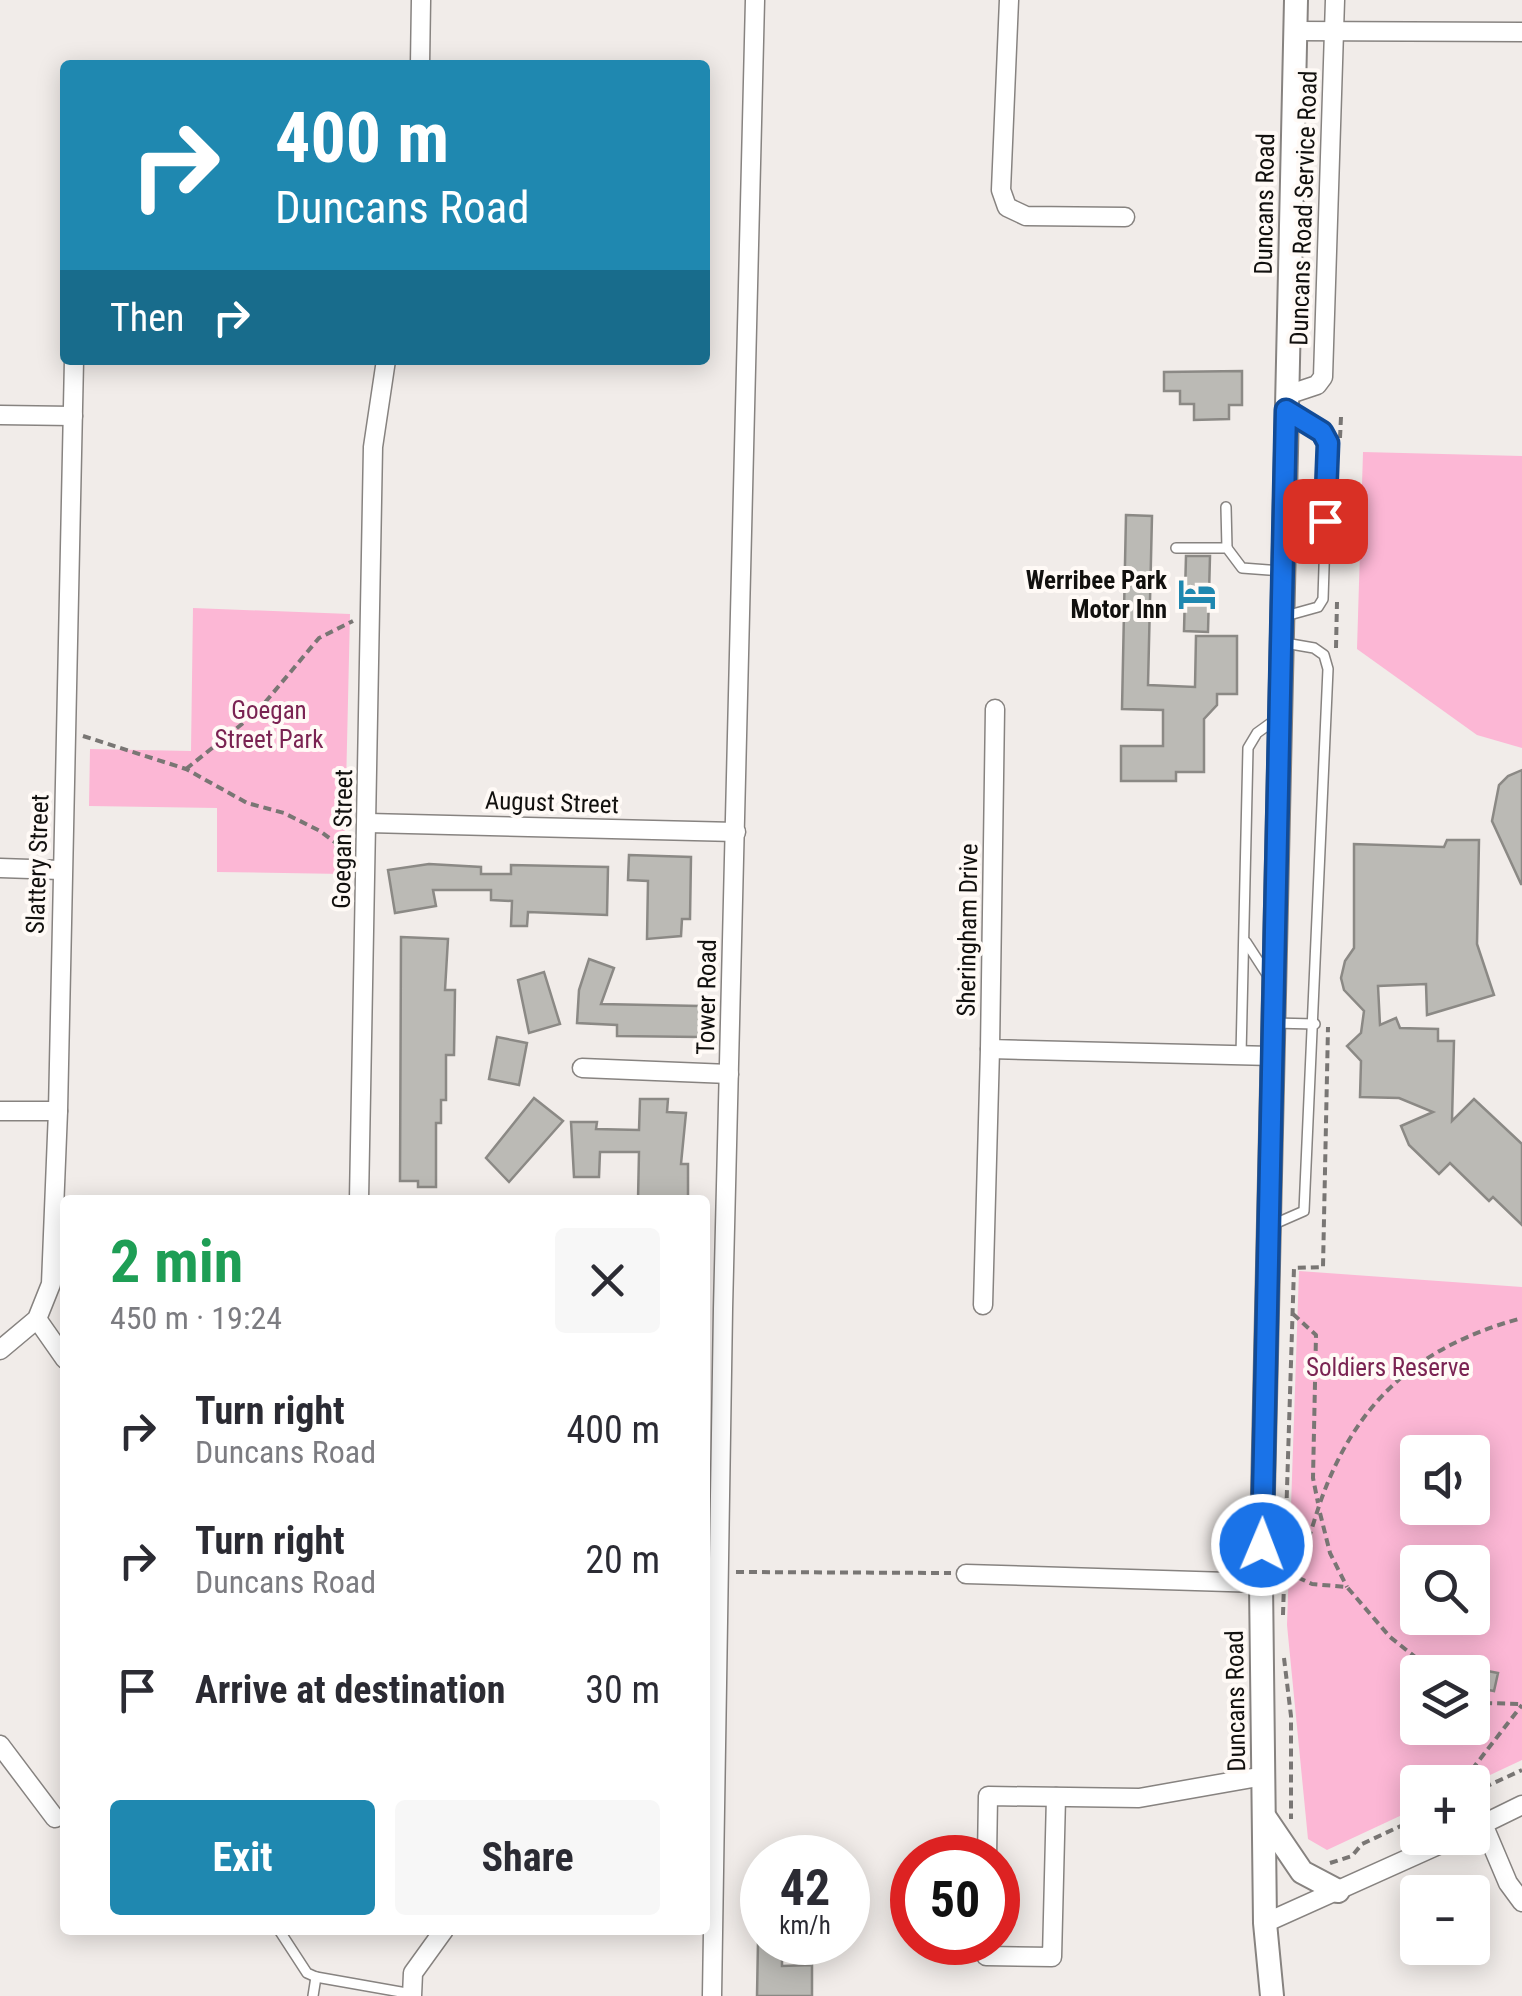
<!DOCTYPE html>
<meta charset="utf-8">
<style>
:root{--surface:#fff;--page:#f7f7f7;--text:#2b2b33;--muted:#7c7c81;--accent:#1f88b0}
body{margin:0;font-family:"Roboto Condensed",sans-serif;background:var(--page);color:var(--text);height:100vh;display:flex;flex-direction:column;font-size:38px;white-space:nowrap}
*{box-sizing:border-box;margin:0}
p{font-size:32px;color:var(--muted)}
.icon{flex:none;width:55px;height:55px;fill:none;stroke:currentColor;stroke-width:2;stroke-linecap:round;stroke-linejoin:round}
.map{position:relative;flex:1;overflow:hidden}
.side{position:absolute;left:60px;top:1195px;width:650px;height:740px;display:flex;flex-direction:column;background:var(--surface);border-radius:10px;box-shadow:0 5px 25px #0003}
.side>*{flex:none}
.banner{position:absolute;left:60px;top:60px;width:650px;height:305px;border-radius:10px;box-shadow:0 5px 25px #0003;background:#1f88b0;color:#fff;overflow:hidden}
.fabs{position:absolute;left:1400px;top:1435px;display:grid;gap:20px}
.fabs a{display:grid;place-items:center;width:90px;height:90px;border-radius:10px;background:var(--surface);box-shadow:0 5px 25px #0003;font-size:50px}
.speed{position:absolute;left:740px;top:1835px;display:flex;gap:20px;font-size:50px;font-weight:700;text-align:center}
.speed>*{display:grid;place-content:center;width:130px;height:130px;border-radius:50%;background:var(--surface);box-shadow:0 5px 25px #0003;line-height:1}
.speed small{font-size:25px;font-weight:400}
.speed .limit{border:15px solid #d22;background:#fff;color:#111}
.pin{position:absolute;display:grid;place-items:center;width:85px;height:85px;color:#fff;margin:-42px;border-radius:20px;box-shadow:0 5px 15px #0006}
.me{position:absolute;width:110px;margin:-55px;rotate:1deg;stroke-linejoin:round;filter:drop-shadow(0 0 8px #0008)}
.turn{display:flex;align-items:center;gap:35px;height:210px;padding:0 50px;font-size:45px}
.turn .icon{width:130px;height:130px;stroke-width:2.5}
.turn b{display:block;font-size:70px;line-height:85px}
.then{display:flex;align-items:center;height:95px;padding:0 50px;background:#0003;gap:20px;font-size:38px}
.round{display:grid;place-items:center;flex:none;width:105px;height:105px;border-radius:10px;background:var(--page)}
.headline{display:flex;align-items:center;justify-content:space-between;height:170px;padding:0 50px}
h1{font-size:60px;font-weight:700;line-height:75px;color:#1e9e55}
.cta{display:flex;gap:20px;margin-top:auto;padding:20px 50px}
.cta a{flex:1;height:115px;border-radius:10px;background:var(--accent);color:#fff;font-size:40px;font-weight:700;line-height:115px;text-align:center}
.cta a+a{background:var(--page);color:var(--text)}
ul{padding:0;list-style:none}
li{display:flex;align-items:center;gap:30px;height:130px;padding:0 50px}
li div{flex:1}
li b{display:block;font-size:38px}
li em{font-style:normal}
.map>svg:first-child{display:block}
.green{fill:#fcb7d5;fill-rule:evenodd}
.building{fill:#bbbab5;stroke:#8b8985;stroke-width:2.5}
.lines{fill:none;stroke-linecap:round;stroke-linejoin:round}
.service-casing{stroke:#878380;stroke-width:12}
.minor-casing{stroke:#878380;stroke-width:21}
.secondary-casing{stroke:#878380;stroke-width:26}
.path{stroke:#797674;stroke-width:4;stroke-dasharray:8 5;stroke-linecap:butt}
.service{stroke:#fff;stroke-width:9}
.minor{stroke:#fff;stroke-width:18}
.secondary{stroke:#fff;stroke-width:22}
.route-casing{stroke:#114b97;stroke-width:25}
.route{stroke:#1a73e8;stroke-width:18}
.labels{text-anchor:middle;stroke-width:8;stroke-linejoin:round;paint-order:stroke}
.street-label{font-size:25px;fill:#11100e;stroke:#fffaf6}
.poi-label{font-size:25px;font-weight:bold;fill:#11100e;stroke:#fffaf6;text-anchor:end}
.park-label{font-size:25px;fill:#7a2352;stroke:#fffaf6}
</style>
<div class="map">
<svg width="1522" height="1996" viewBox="0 0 1522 1996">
<rect width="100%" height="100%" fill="#f1ece9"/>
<g class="green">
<polygon points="1363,452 1522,456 1522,748 1477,735 1357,649"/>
<polygon points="193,608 350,614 344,874 217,872 217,808 89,806 90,749 191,751"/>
<path d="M1299,1271L1522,1287V1760L1473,1783L1418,1782L1417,1808L1327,1850L1308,1839L1287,1625ZM1418,1452H1472V1508H1418ZM1418,1562H1472V1618H1418ZM1418,1672H1472V1728H1418Z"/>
</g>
<g class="building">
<polygon points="1242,371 1242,405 1229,405 1229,419 1194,420 1194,404 1180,404 1180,391 1164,391 1164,372"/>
<polygon points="1126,515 1152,516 1148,685 1195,687 1196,636 1237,636 1237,694 1217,694 1217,705 1204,719 1204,772 1176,772 1176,781 1121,781 1121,746 1163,746 1163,710 1122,709"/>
<polygon points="1186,556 1210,556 1208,632 1184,631"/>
<polygon points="1522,770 1522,884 1521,884 1492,821 1499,785 1508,776"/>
<polygon points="1447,840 1479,840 1477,944 1494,995 1427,1015 1426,984 1378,986 1380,1025 1396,1018 1400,1028 1438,1029 1438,1041 1454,1041 1452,1121 1474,1099 1522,1144 1522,1225 1493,1197 1489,1201 1450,1163 1439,1174 1409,1145 1401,1126 1433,1112 1399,1098 1360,1097 1361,1061 1347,1046 1361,1033 1364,1011 1344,990 1341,978 1345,961 1354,948 1354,844 1444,847"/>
<polygon points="629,855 691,857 690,919 682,919 681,936 647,939 648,881 628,880"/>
<polygon points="429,864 481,867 481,874 511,874 511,865 608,867 607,915 528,912 527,926 511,926 512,901 491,900 491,890 433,890 436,906 395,913 388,870"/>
<polygon points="401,937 448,939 445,990 455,990 454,1055 446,1055 446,1100 441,1100 441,1123 436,1123 436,1187 418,1187 418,1181 400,1181"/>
<polygon points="589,959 614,968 601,1004 700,1006 699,1037 617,1036 617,1025 577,1023 579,990"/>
<polygon points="544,972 560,1024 529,1033 518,980"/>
<polygon points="497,1037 527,1043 519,1085 489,1079"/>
<polygon points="534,1098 563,1121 509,1182 486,1158"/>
<polygon points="640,1099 668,1099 667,1112 686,1113 681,1164 688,1164 688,1200 638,1200 639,1152 600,1152 599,1177 574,1177 571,1122 597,1122 596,1129 639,1130"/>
<polygon points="1472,1668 1498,1673 1494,1691 1472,1687"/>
<polygon points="758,1942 782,1942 782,1966 812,1965 812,1996 757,1996"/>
</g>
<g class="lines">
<g class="service-casing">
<g id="service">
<polyline points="1226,507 1227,548"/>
<polyline points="1176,548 1227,548 1242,568 1283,571"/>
<polyline points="1282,617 1318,607 1323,599 1328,443 1322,432 1289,411"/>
<polyline points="1246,942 1270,979"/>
<polyline points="1273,1023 1315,1024"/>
<polyline points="1241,1055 1248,748 1257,733 1275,720"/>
<polyline points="1272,1225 1304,1211 1328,669 1324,655 1314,648 1285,643"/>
<polyline points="279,1930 307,1973 316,1977 412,1994"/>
<polyline points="313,1996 316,1977"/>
</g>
</g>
<g class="minor-casing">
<g id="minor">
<polyline points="1009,0 1001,190 1007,207 1026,216 1125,217"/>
<polyline points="1295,31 1522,32"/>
<polyline points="420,65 421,0"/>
<polyline points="1287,395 1317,385 1323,377 1335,0"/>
<polyline points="0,415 73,416"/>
<polyline points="995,709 990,1049 1273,1056"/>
<polyline points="368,823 736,832"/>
<polyline points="0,868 61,870"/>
<polyline points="582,1068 729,1074"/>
<polyline points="0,1111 58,1111"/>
<polyline points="359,1200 373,447 386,360"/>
<polyline points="983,1305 990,1049"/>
<polyline points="37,1319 65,1359"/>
<polyline points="0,1350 37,1319 51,1284 58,1111 74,360"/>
<polyline points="966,1574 1261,1583"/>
<polyline points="0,1745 55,1818"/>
<polyline points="1483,1824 1508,1883 1522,1902"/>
<polyline points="1473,1829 1522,1805"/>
<polyline points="987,1858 988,1796 1139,1798 1264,1776"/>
<polyline points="1265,1923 1454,1838"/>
<polyline points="986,1942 986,1956 1052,1957 1056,1797"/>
<polyline points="412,1996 413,1973 444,1930"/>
<polyline points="712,1996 723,1309 755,0"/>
</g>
</g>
<g class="secondary-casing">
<g id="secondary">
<polyline points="1266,1819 1302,1872 1338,1891"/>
<polyline points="1272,1996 1265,1923 1261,1583 1296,0"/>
</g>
</g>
<g class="path">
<polyline points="1340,438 1341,417"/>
<polyline points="1336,648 1337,602"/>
<polyline points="83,736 186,769 247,803 284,813 320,831 347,851"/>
<polyline points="186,769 257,712 319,638 353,621"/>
<polyline points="1293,1314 1316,1335 1313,1478 1318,1503"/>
<polyline points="1320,1513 1330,1553 1347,1587"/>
<polyline points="736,1572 951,1573"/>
<polyline points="1286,1572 1312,1584 1347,1587 1390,1637 1434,1672"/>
<path d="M1296,1576C1305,1552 1312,1527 1320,1503C1356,1400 1419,1346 1522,1318"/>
<polyline points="1283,1615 1294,1268 1323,1267 1328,1027"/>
<polyline points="1284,1658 1291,1716 1291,1819"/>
<polyline points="1472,1698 1486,1703 1522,1704"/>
<polyline points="1469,1782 1470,1772 1522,1705"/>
<polyline points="1472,1793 1522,1770"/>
<polyline points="1330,1863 1352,1856 1362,1844 1418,1818"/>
</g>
<use href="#service" class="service"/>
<use href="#minor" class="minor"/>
<use href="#secondary" class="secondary"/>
</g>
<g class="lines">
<g class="route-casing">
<polyline id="route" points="1262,1545 1286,410 1322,432 1328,443 1325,521"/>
</g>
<use href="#route" class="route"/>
</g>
<defs>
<g id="hotel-bare" transform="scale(3)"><path d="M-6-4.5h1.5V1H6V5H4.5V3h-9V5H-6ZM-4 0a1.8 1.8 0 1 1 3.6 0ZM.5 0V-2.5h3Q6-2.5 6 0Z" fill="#1f88b0" stroke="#fffaf6" stroke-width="2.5" paint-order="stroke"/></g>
</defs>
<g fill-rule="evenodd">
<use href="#hotel-bare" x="1197" y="594"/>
</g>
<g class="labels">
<g class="street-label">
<text transform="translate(1264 204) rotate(-89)" y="9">Duncans Road</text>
<text transform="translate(1303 208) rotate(-88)" y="9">Duncans Road Service Road</text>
<text transform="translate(552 802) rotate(2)" y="9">August Street</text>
<text transform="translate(342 839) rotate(-89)" y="9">Goegan Street</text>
<text transform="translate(37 864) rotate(-88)" y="9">Slattery Street</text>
<text transform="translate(967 930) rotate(-89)" y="9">Sheringham Drive</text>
<text transform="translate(706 997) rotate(-89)" y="9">Tower Road</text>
<text transform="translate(1235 1701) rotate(-91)" y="9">Duncans Road</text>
</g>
<g class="poi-label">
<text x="1167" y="589">Werribee Park<tspan x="1167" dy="29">Motor Inn</tspan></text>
</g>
<g class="park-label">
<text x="269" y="719">Goegan<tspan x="269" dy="29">Street Park</tspan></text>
<text x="1388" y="1376">Soldiers Reserve</text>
</g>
</g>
</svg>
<div class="fabs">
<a><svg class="icon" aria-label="sound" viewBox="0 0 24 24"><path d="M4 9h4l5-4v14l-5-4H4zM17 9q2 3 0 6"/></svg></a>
<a><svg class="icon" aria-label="search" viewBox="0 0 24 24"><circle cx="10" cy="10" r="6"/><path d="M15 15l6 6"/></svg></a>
<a><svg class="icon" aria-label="layers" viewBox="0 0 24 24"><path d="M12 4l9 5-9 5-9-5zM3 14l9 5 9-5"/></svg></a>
<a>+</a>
<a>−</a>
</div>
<div class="speed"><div>42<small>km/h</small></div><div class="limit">50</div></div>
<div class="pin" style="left:1325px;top:521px;background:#d93025"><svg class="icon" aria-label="arrive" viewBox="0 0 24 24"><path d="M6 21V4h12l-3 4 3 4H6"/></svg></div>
<svg class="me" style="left:1262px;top:1545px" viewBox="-20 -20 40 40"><circle r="17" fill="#1a73e8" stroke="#fff" stroke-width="3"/><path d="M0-11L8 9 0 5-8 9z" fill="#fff"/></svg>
<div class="banner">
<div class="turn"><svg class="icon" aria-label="right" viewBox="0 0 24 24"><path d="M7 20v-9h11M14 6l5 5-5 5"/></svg><div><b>400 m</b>Duncans Road</div></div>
<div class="then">Then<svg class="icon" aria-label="right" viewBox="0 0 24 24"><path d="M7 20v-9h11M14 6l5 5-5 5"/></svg></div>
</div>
<section class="side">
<div class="headline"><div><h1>2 min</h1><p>450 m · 19:24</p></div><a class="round"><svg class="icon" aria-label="close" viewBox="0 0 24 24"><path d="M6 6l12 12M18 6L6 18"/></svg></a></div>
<ul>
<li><svg class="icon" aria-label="right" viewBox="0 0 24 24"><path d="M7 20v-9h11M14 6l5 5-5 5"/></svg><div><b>Turn right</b><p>Duncans Road</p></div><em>400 m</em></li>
<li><svg class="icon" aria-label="right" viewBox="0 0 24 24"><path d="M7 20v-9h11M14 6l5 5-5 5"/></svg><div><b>Turn right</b><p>Duncans Road</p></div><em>20 m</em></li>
<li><svg class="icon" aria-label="arrive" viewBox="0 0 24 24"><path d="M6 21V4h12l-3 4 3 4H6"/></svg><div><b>Arrive at destination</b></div><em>30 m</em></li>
</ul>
<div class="cta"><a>Exit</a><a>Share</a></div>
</section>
</div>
